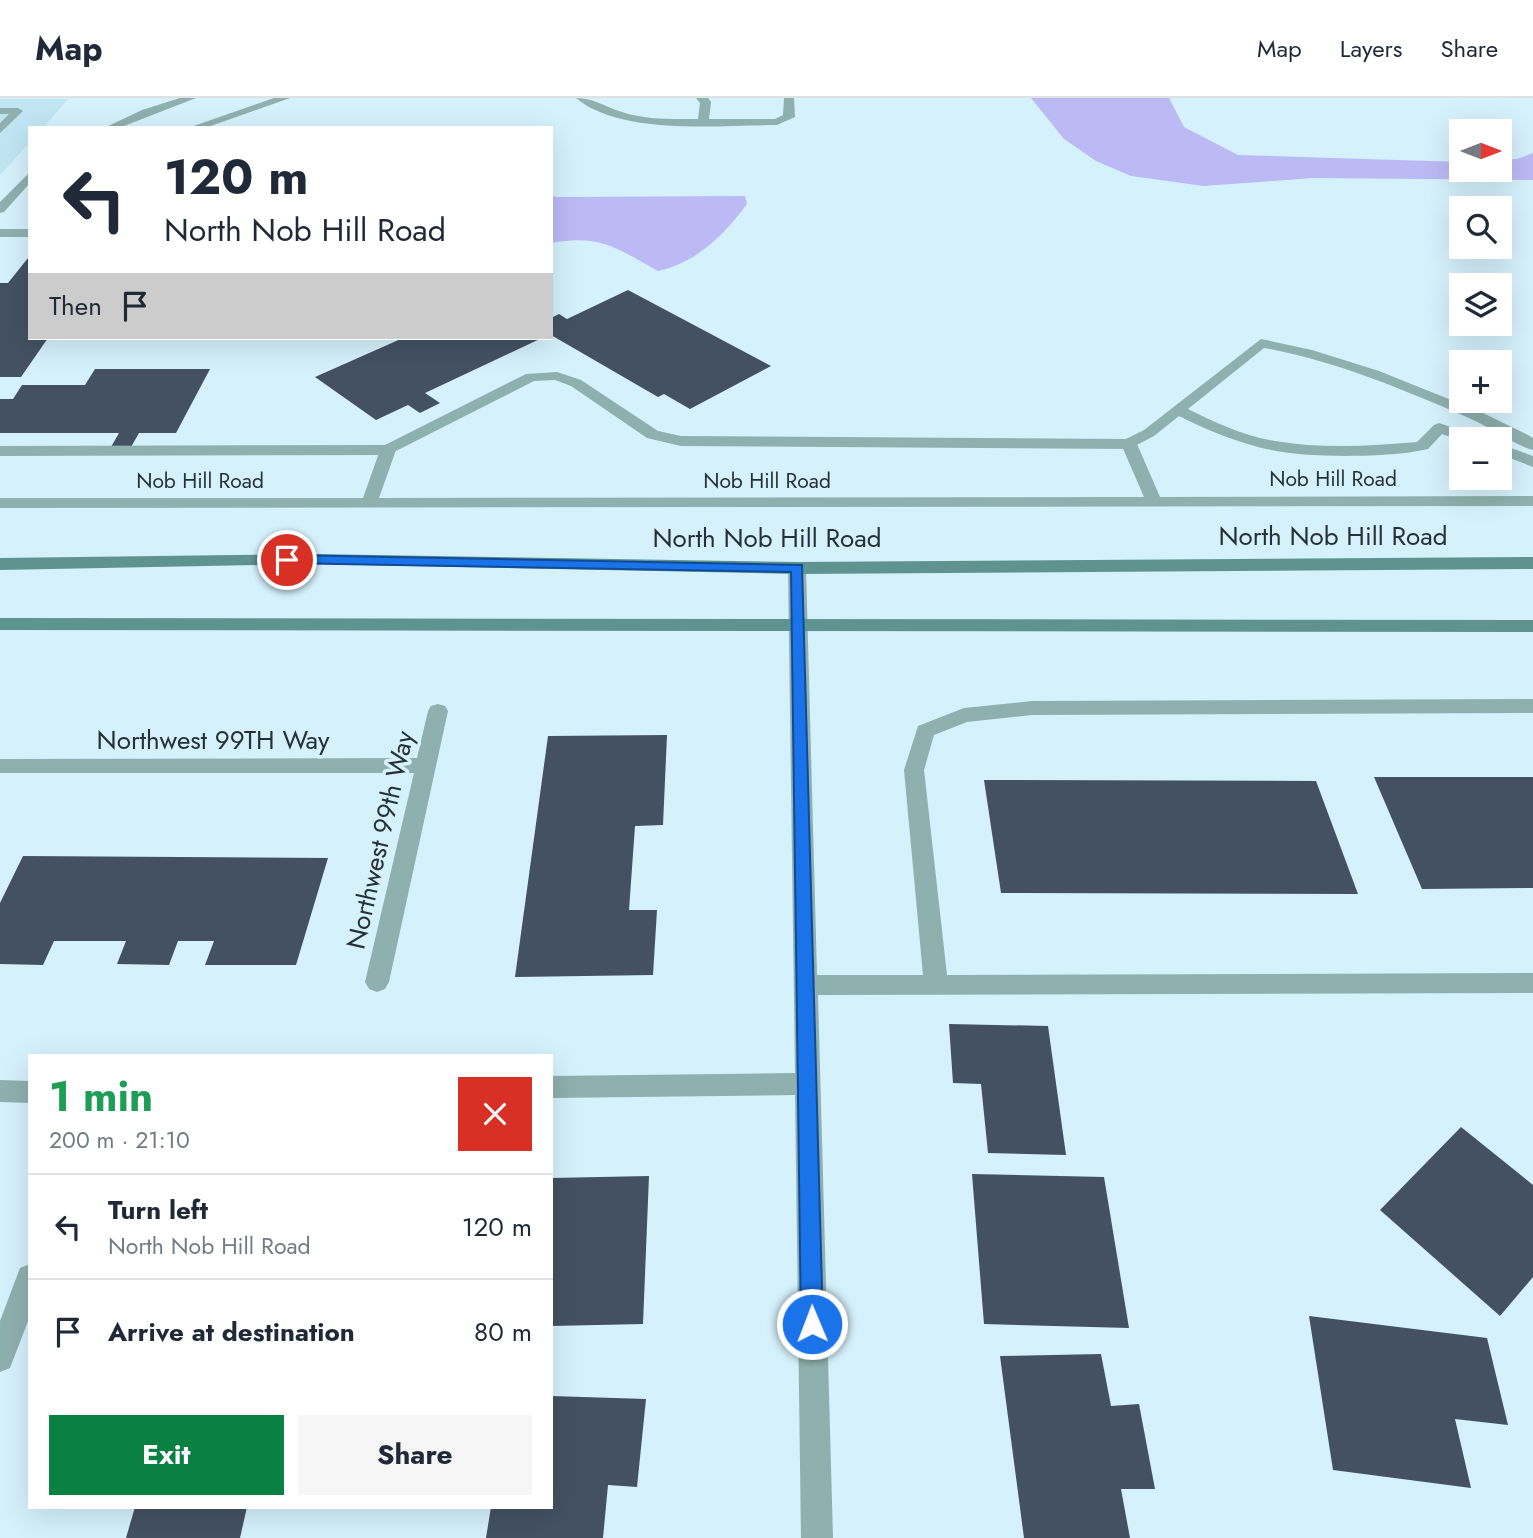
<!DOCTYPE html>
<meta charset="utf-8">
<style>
:root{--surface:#fff;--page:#f6f6f7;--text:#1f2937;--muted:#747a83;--line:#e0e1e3;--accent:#0b8043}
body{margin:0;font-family:Jost,sans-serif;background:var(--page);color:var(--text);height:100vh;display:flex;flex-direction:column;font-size:26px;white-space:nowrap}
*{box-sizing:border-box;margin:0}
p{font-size:23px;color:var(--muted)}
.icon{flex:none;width:38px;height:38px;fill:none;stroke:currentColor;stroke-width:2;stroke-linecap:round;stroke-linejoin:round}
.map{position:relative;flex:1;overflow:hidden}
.side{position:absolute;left:28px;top:956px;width:525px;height:455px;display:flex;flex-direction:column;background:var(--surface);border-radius:0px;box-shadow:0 7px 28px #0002}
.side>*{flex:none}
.top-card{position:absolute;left:28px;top:28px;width:525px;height:214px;border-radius:0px;box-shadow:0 7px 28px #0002;background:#fff;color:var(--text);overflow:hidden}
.needle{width:46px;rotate:90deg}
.controls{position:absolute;left:1449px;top:21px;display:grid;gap:14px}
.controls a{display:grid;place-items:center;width:63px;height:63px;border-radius:0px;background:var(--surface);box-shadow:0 7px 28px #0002;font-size:35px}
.pin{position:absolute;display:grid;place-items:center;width:60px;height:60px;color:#fff;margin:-30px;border:4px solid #fff;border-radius:50%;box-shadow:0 2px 7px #0007}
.me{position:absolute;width:77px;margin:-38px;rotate:359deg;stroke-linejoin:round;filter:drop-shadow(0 0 5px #0008)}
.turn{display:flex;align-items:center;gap:24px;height:147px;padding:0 21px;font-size:32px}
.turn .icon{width:91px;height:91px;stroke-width:2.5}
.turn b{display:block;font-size:49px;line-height:60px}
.then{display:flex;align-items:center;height:66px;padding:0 21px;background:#0003;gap:14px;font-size:26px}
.round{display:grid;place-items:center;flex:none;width:74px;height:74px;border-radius:0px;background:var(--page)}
.summary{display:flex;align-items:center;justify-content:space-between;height:119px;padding:0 21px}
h1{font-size:42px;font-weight:700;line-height:52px;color:#1e9e55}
.action{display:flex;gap:14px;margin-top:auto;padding:14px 21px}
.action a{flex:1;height:80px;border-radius:0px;background:var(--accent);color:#fff;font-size:28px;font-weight:700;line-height:80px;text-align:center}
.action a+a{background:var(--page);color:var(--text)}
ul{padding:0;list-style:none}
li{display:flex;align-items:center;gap:21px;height:105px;padding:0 21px;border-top:2px solid var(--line)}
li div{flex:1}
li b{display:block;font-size:26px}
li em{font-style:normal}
header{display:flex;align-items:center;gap:42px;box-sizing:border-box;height:98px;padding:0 35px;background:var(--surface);border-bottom:2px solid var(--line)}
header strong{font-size:33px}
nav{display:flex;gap:38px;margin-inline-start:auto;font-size:24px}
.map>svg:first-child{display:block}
.built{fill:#c1e5f2}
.water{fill:#bbbaf5}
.building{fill:#435162}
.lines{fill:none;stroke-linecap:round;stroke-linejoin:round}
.lane{fill:#8eb0ae;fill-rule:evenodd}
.street{fill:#8eb0ae;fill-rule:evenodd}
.secondary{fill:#5e9390;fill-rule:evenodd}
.route{fill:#1a73e8;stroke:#114b97;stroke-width:2}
.labels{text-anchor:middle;stroke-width:7;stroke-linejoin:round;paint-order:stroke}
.far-street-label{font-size:21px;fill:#263135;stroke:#d5f1fc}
.street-label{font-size:26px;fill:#263135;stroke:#d5f1fc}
</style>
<header>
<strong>Map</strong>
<nav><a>Map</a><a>Layers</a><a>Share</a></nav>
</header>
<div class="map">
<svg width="1533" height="1440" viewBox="0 0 1533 1440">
<rect width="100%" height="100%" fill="#d5f1fc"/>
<polygon class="built" points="0,1 68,1 43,30 30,30 30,44 0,77"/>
<g class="water">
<polygon points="1031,0 1169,0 1184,29 1238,57 1461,64 1461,72 1500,72 1500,62 1517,61 1533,55 1533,82 1313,80 1204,88 1131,78 1096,63 1064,41"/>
<path d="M551,97L556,99L745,98L747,106C724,137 696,165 658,173C616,150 601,136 551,145Z"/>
</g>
<g class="building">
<polygon points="28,160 30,240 48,240 21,279 0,279 0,185 8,185"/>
<polygon points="628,192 771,268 690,311 664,296 658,299 551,237 551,220 559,216 567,221"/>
<polygon points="403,240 542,240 425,295 440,305 420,315 408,307 376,322 315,279"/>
<polygon points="95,271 210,271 176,335 139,335 131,349 111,349 119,335 0,335 0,301 13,301 22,287 85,287"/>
<polygon points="667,637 663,727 635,728 629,812 657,812 653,877 515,879 548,638"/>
<polygon points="1374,679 1533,679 1533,790 1422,791"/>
<polygon points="984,682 1316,683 1358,796 1001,795"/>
<polygon points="23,758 328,760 296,867 205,867 214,843 178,843 169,867 117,866 126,843 54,843 43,867 0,866 0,805"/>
<polygon points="949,926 1048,928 1066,1057 988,1055 981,986 953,985"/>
<polygon points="1461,1029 1533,1087 1533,1179 1500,1218 1380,1112"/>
<polygon points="972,1076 1104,1079 1129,1230 984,1226"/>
<polygon points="649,1078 643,1226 551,1228 551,1080"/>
<polygon points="1309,1218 1487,1240 1508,1327 1455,1321 1471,1390 1333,1372"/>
<polygon points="1101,1256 1111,1308 1139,1306 1155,1391 1121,1391 1130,1440 1024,1440 1000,1258"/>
<polygon points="551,1298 646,1301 637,1389 608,1387 603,1440 486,1440 491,1409 551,1409"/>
<polygon points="135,1409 247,1409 240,1440 126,1440"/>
</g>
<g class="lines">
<g class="lane">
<polygon points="274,0 290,0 205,30 188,30"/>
<path d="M576,0C594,0 605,9 622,14C646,22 672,21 698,21L700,5L696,0H708L711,4L709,21H775L783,17L784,0H794L795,19L777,27C720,27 621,38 576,0Z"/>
<polygon points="0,10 18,10 23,13 0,35 0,25 9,16 0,16"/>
<rect x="0" y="131" width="30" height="8"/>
<path d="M1261,241L1312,252L1379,273L1481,314L1528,337L1533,340V352C1514,347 1490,329 1471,321C1404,292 1336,263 1264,250L1188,311C1216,325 1244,338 1275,343C1322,351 1371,348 1417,344L1434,327L1439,325L1478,338L1480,341L1461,343L1442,336L1428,351C1392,360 1306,360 1271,352C1238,345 1209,333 1179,318L1154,338L1129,351L681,348L647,340L571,288L555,282L534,283L388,357L0,358V348L385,347L526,276L557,274L581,282L658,333L681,338L1126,341L1144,332Z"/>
<polygon points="1500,346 1533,358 1533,369 1500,356"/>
</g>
<g class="street">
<polygon points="180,0 196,0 119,30 104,30 142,12"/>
<polygon points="30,74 30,85 4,114 0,115 0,104"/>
<polygon points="1129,341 1137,346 1160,399 1533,398 1533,408 0,410 0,400 363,400 380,352 388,347 396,352 379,400 1144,399 1121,346"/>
<polygon points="797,464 806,470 817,877 923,877 904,672 918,628 964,610 1032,603 1533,601 1533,615 1032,617 967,624 934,637 924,672 947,877 1533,875 1533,895 818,897 833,1440 801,1440 795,997 551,1000 551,978 795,975 788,470"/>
<polygon points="438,606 445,608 448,613 389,884 385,891 377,894 369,891 365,884 414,675 0,675 0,661 417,660 428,613 431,608"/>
<polygon points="0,982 30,983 30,1005 0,1004"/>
<polygon points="30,1166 30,1218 10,1270 0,1274 0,1223 20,1170"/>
</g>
<g class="secondary">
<polygon points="314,456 797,464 1533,459 1533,471 797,476 314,466 0,472 0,460"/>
<polygon points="0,520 1533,522 1533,534 0,532"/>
</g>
</g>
<polygon class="route" points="287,457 802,467 823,1226 819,1234 812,1237 804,1234 801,1226 791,474 282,465 280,462"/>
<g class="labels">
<g class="far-street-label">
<text x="1333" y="388">Nob Hill Road</text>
<text x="200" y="390">Nob Hill Road</text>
<text x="767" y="390">Nob Hill Road</text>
</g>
<g class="street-label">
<text x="1333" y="447">North Nob Hill Road</text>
<text x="767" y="449">North Nob Hill Road</text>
<text x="213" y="651">Northwest 99TH Way</text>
<text transform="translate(380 742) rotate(-77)" y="9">Northwest 99th Way</text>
</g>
</g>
</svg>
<div class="controls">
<a><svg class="needle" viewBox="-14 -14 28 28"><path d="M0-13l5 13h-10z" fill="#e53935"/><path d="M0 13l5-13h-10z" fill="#747a83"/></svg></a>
<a><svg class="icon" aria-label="search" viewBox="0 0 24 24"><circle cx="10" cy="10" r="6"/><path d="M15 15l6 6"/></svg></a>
<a><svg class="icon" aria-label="layers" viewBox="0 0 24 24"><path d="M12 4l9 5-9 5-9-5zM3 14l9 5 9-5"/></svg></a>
<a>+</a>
<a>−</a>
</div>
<div class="pin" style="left:287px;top:462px;background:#d93025"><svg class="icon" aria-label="arrive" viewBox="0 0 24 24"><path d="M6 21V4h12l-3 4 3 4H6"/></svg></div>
<svg class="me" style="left:812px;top:1226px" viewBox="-20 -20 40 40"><circle r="17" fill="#1a73e8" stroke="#fff" stroke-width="3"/><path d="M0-11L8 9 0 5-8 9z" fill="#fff"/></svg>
<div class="top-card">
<div class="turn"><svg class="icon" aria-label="left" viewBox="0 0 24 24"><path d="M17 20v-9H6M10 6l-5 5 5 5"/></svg><div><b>120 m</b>North Nob Hill Road</div></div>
<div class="then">Then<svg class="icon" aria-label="arrive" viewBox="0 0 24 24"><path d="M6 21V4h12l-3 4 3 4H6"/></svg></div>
</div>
<section class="side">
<div class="summary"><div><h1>1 min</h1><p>200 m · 21:10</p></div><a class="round" style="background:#d93025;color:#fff"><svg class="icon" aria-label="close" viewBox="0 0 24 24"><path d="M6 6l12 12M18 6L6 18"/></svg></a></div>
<ul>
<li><svg class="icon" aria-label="left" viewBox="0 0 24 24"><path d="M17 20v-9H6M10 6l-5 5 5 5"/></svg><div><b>Turn left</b><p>North Nob Hill Road</p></div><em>120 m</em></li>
<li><svg class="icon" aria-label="arrive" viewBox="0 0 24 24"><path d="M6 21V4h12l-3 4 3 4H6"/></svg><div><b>Arrive at destination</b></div><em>80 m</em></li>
</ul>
<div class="action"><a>Exit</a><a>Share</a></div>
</section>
</div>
